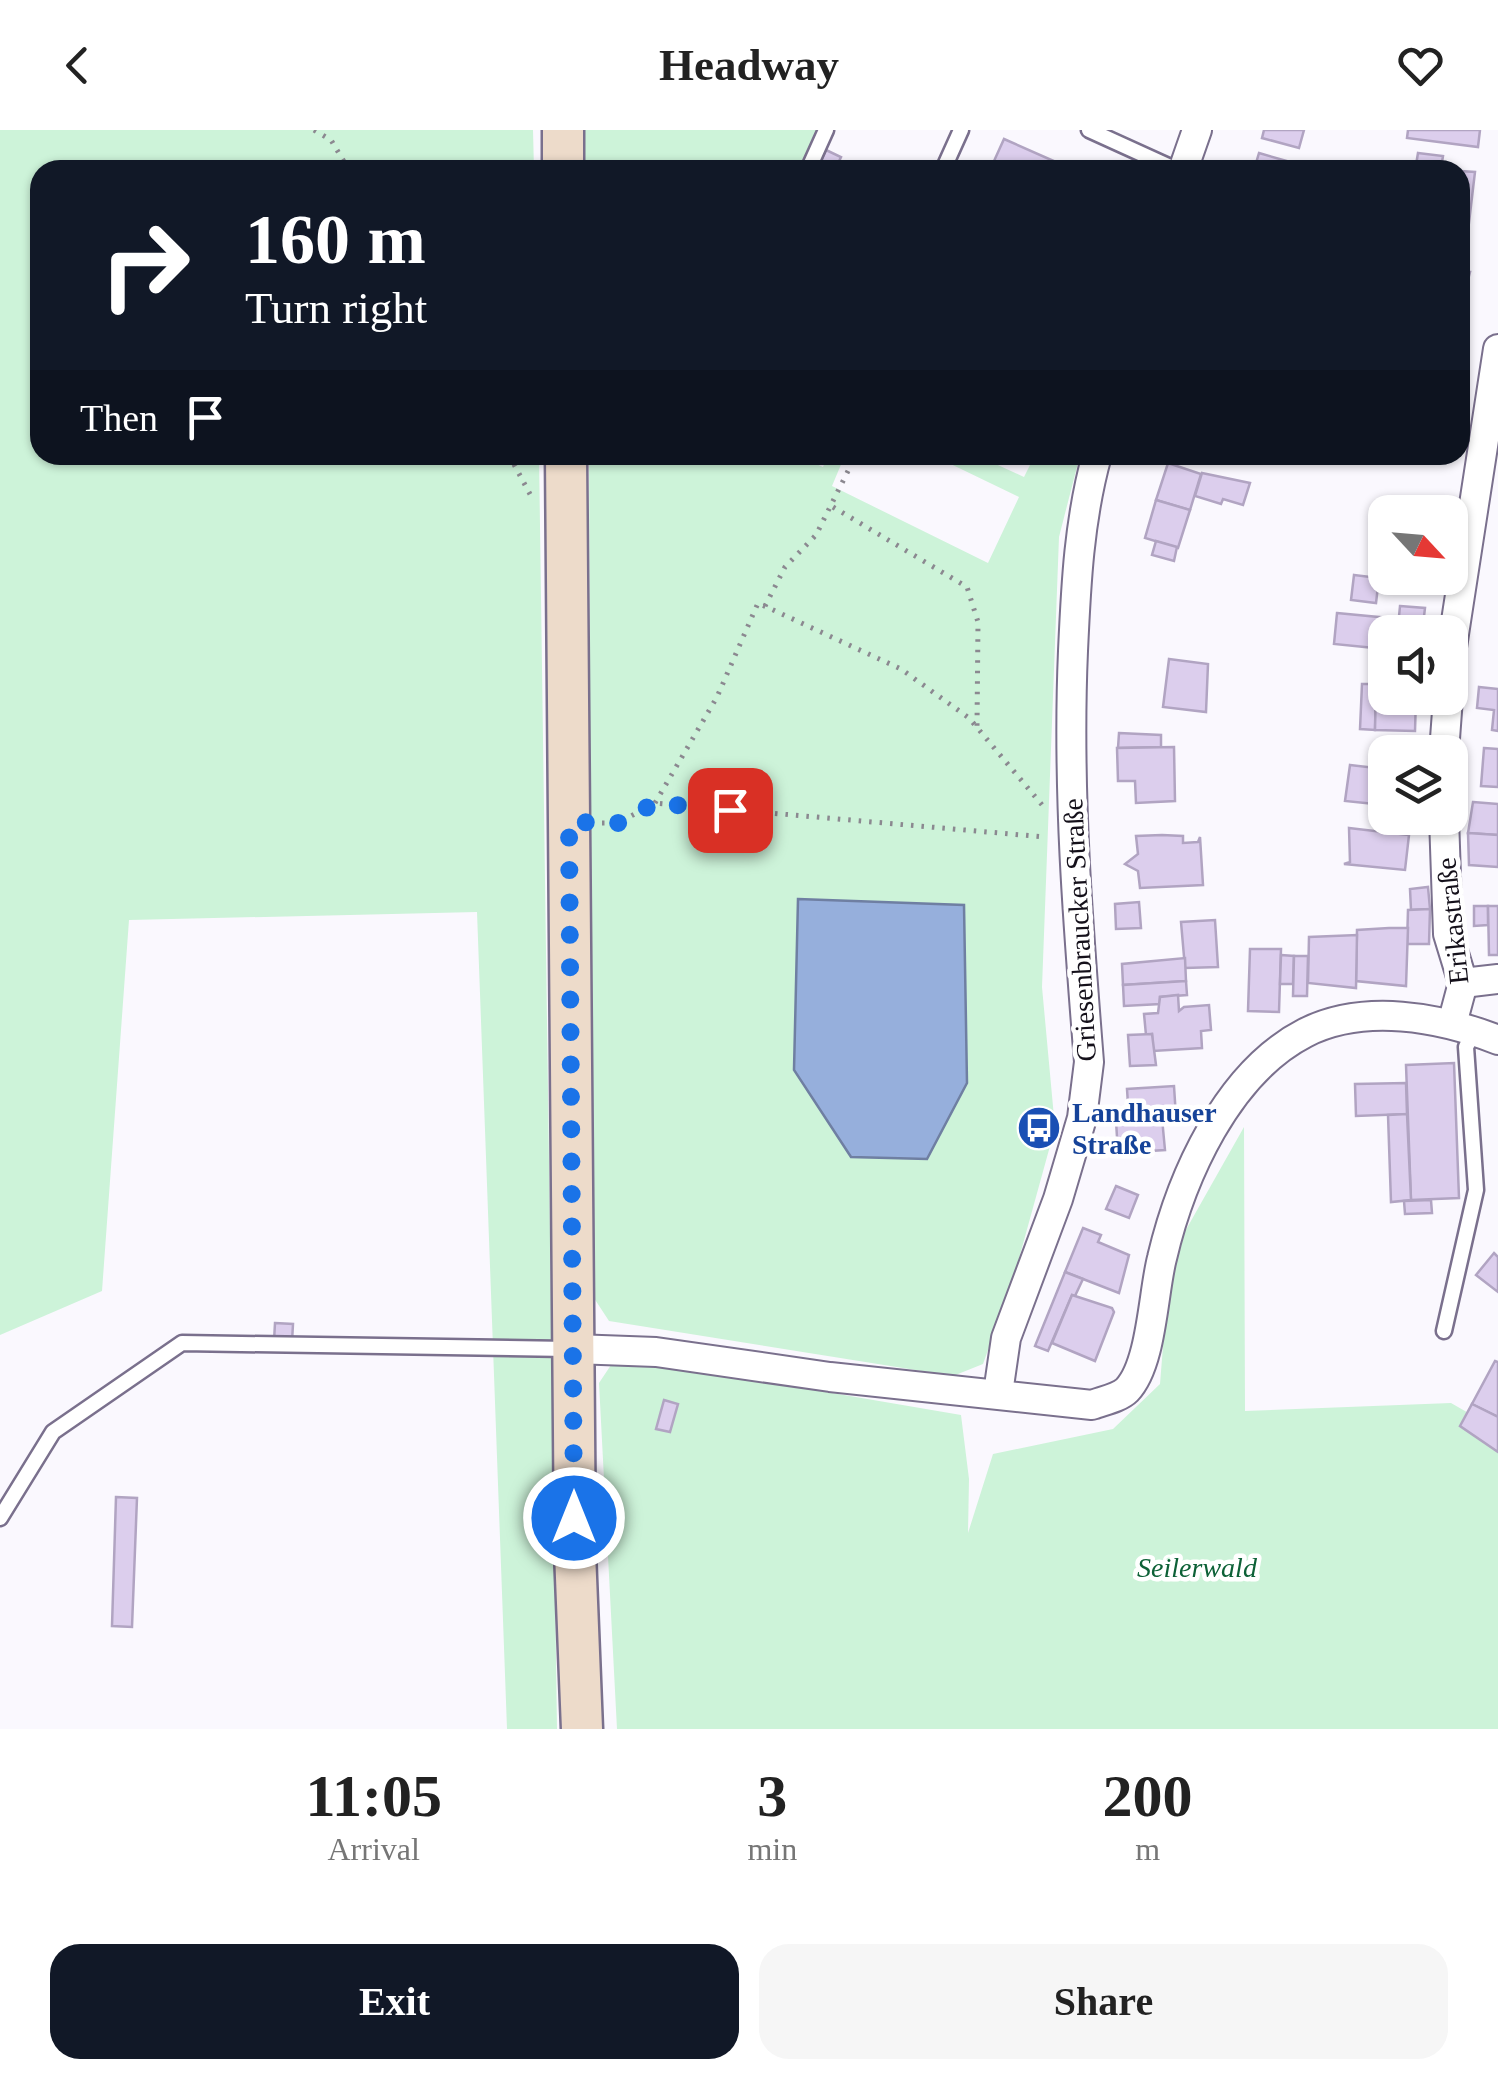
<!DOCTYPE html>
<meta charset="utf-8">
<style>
:root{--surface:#fff;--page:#f6f6f6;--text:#222;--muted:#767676;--accent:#111827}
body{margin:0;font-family:Georgia,serif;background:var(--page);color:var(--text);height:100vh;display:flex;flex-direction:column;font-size:38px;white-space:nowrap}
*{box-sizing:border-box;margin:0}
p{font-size:32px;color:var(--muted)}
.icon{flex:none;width:55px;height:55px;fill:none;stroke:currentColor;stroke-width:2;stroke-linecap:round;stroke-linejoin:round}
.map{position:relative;height:1599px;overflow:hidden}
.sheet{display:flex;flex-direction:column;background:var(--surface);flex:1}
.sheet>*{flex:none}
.top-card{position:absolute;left:30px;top:30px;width:1440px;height:305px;border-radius:30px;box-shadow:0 2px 8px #0004;background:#111827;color:#fff;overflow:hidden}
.needle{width:65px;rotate:116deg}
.controls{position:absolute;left:1368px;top:365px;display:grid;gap:20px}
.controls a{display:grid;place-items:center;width:100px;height:100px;border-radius:20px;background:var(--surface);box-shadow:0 2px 8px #0004;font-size:50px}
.pin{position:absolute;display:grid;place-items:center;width:85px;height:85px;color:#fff;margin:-42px;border-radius:20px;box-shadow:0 5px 15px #0006}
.me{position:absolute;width:110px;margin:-55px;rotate:0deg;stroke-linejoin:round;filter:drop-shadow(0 0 8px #0008)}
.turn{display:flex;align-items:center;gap:35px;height:210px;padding:0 50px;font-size:45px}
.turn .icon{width:130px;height:130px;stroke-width:2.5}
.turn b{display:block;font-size:70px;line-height:85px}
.then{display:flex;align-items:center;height:95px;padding:0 50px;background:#0003;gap:20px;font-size:38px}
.eta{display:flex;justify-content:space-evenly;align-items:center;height:170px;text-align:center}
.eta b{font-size:60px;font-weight:700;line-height:70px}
.action{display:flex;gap:20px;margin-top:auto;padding:20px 50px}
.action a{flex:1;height:115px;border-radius:30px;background:var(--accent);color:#fff;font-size:40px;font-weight:700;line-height:115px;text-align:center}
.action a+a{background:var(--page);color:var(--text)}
header{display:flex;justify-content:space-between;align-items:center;height:130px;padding:0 50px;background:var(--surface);font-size:45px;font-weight:700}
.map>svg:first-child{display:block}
.green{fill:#cdf3d9}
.water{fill:#96afdc;stroke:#6f7fa2;stroke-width:2.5}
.building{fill:#dcceed;stroke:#b1a4c2;stroke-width:2.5}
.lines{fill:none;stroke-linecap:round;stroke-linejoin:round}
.service-casing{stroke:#7a708d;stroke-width:19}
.minor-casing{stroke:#7a708d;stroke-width:32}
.secondary-casing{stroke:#7a708d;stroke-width:45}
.path{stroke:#8b8890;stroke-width:5;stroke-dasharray:2.5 8;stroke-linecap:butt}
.service{stroke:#fff;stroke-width:14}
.minor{stroke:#fff;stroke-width:28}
.secondary{stroke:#eddbca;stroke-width:40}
.route{stroke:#1a73e8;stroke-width:18;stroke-dasharray:0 32.4}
.labels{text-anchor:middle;stroke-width:9;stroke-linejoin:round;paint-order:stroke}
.street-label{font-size:28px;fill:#14101a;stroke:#fff}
.transit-label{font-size:28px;font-weight:bold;fill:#164399;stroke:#fff;text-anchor:start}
.park-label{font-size:28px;font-style:italic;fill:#0d6137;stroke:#fff}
</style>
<header><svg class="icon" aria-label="back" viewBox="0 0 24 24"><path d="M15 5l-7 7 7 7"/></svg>Headway<svg class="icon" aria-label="heart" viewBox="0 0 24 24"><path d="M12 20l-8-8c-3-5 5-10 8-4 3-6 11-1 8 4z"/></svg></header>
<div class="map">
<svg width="1498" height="1599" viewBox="0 0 1498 1599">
<rect width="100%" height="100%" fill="#faf8fe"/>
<g class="green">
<polygon points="0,0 533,0 534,40 40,40 40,325 539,325 557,1599 507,1599 477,782 129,790 102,1161 0,1205"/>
<polygon points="584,0 818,0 801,40 584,40"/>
<polygon points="589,325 796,325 823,337 828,325 845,325 832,356 988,433 1019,367 932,325 976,325 1024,347 1035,325 1080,325 1059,407 1042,857 1055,998 1013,1150 983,1234 953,1246 609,1191 592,1165"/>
<polygon points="1244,997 1245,1281 1451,1273 1498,1300 1498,1599 617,1599 599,1253 613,1232 645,1231 961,1285 969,1349 968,1403 993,1324 1113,1299 1160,1254 1170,1128"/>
</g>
<polygon class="water" points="798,769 964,775 967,953 927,1029 851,1027 794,940"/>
<g class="building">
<polygon points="1264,0 1304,0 1299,18 1262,8"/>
<polygon points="1408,0 1480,0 1478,17 1407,8"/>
<polygon points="1004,9 1074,40 1014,40 994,31"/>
<polygon points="826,20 841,27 835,40 817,40"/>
<polygon points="1259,23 1297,34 1296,40 1254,40"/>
<polygon points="1418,23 1443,26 1441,38 1416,35"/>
<polygon points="1460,41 1475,42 1468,101 1460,100"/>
<polygon points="1460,128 1466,128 1464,142 1470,142 1460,182"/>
<polygon points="1168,333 1201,344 1190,380 1156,370"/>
<polygon points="1202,343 1250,353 1243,375 1223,369 1221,374 1195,366"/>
<polygon points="1156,370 1190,380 1178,418 1145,408"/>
<polygon points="1378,407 1385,409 1385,444 1373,442"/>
<polygon points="1156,411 1177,417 1174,431 1152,425"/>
<polygon points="1354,445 1379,448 1376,473 1351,470"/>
<polygon points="1400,476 1425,478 1423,495 1398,497"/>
<polygon points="1337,483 1399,489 1398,502 1385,502 1385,519 1334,514"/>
<polygon points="1169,529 1208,534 1206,582 1163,577"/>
<polygon points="1362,554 1376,554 1375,600 1360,599"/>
<polygon points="1376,554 1385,555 1385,568 1416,568 1415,601 1375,600"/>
<polygon points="1479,557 1498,559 1498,601 1492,600 1494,580 1477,578"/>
<polygon points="1119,603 1161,605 1161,617 1118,618"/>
<polygon points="1174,617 1175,671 1136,673 1135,651 1118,651 1117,618"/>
<polygon points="1484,618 1498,619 1498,657 1481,656"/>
<polygon points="1350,635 1385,639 1385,675 1345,671"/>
<polygon points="1473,672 1498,674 1498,705 1468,703"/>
<polygon points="1378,688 1406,691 1405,704 1376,701"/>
<polygon points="1349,698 1409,705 1405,740 1344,734 1350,732"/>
<polygon points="1468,703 1498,705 1498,737 1469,735"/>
<polygon points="1162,705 1183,706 1183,713 1198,712 1200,707 1203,755 1140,758 1138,741 1125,734 1138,724 1136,706"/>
<polygon points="1428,757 1430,779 1411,780 1410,759"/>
<polygon points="1139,772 1141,798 1116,799 1115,774"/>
<polygon points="1474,776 1488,776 1488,795 1474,796"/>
<polygon points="1488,776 1498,776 1498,825 1489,825"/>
<polygon points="1430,779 1429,814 1407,814 1408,780"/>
<polygon points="1215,790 1218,837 1185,838 1181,792"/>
<polygon points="1389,798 1408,798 1406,856 1356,851 1357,800"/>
<polygon points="1357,805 1356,858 1308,853 1309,807"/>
<polygon points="1250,819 1281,819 1279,882 1248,881"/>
<polygon points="1281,825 1294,826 1293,854 1280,854"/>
<polygon points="1294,826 1308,826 1307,866 1293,866"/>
<polygon points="1185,828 1186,851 1123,855 1122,834"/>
<polygon points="1186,851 1187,865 1160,867 1160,874 1124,876 1123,855"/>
<polygon points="1178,865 1179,881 1184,877 1209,875 1211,900 1201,901 1202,918 1153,921 1152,904 1146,905 1144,884 1158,883 1160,867"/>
<polygon points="1152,904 1156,935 1130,936 1128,905"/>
<polygon points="1454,933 1459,1068 1411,1070 1406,935"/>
<polygon points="1406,953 1407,984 1356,986 1355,954"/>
<polygon points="1174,956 1176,987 1129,990 1127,959"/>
<polygon points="1407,984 1411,1070 1391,1072 1388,985"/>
<polygon points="1162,988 1165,1020 1118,1023 1116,991"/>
<polygon points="1116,1056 1138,1065 1129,1088 1106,1079"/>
<polygon points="1431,1070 1432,1083 1405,1084 1404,1071"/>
<polygon points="1083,1098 1101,1105 1098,1112 1129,1125 1119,1163 1065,1142"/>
<polygon points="1494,1123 1498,1127 1498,1162 1476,1145"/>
<polygon points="1065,1142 1083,1149 1075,1166 1072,1165 1048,1221 1035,1216"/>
<polygon points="1072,1165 1112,1178 1114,1182 1095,1231 1052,1213"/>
<polygon points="275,1193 293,1194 292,1212 274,1211"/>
<polygon points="1495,1231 1498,1232 1498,1287 1472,1274"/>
<polygon points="664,1270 678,1274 670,1302 656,1299"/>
<polygon points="1472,1274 1498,1287 1498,1322 1460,1296"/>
<polygon points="116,1367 137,1368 132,1497 112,1496"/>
</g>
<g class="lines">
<g class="service-casing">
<g id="service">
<polyline points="1089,0 1177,40"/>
<polyline points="808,40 826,0"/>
<polyline points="943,40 961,0"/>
<polyline points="1444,1201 1476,1060 1466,917 1474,901"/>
<polyline points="0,1388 53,1302 182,1213 568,1219"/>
</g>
</g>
<g class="minor-casing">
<g id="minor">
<polyline points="1183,40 1197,0"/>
<polyline points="1450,530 1498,219"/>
<polyline points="1444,622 1448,568"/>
<polyline points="1444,688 1448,804 1463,853 1452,894"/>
<polyline points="1463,853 1498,849"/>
<path d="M574,1219L656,1222L830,1247L1092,1275C1102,1271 1119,1268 1127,1260C1152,1234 1153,1162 1162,1128C1181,1047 1227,943 1305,903C1364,873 1440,887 1498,910"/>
<path d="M998,1263L1006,1208L1058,1069L1082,988L1089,932C1078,795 1067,659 1073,521C1076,454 1079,390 1097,325"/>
</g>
</g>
<g class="secondary-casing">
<g id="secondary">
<polyline points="563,0 563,40"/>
<polyline points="566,325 575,1422 582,1599"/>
</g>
</g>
<g class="path">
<polyline points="314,0 331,10 349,40"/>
<polyline points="509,325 531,366"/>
<polyline points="833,377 967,457 978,492 977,596"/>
<polyline points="765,476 785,437 816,405 854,329"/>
<polyline points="655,673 717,567 758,473 901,539 969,588 1043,676"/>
<polyline points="602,693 618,693 655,673 1045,707"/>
</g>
<use href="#service" class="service"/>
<use href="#minor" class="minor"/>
<use href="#secondary" class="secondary"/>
</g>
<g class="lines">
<polyline class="route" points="574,1388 569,692 618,693 655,673 730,680"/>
</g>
<defs>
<g id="bus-disc" transform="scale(2.25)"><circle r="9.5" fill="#1a4fb4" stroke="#fff"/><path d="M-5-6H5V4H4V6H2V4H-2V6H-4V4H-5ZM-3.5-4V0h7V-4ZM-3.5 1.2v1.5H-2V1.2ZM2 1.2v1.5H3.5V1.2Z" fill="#fff"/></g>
</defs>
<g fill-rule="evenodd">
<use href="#bus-disc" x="1039" y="998"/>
</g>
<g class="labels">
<g class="street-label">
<text transform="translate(1452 791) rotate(-96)" y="10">Erikastraße</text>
<text transform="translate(1079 800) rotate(-93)" y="10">Griesenbraucker Straße</text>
</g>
<g class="transit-label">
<text x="1072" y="992">Landhauser<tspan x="1072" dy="32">Straße</tspan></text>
</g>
<g class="park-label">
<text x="1197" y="1447">Seilerwald</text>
</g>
</g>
</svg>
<div class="controls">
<a><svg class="needle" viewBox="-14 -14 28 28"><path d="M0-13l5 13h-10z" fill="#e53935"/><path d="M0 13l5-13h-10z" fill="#767676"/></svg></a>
<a><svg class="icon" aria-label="sound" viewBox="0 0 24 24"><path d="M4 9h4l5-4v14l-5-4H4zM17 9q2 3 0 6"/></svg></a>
<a><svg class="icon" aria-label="layers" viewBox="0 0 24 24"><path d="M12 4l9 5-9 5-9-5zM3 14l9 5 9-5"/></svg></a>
</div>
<div class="pin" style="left:730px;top:680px;background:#d93025"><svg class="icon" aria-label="arrive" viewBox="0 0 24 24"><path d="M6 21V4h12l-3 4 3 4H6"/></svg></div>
<svg class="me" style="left:574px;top:1388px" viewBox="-20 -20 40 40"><circle r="17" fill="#1a73e8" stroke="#fff" stroke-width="3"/><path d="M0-11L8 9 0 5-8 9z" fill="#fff"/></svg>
<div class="top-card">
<div class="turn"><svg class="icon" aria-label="right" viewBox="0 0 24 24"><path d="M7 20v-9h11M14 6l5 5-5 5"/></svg><div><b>160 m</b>Turn right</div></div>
<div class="then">Then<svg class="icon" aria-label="arrive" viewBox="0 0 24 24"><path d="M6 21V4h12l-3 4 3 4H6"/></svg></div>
</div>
</div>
<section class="sheet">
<div class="eta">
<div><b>11:05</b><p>Arrival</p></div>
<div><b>3</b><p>min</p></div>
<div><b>200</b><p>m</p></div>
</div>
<div class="action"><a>Exit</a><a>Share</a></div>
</section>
